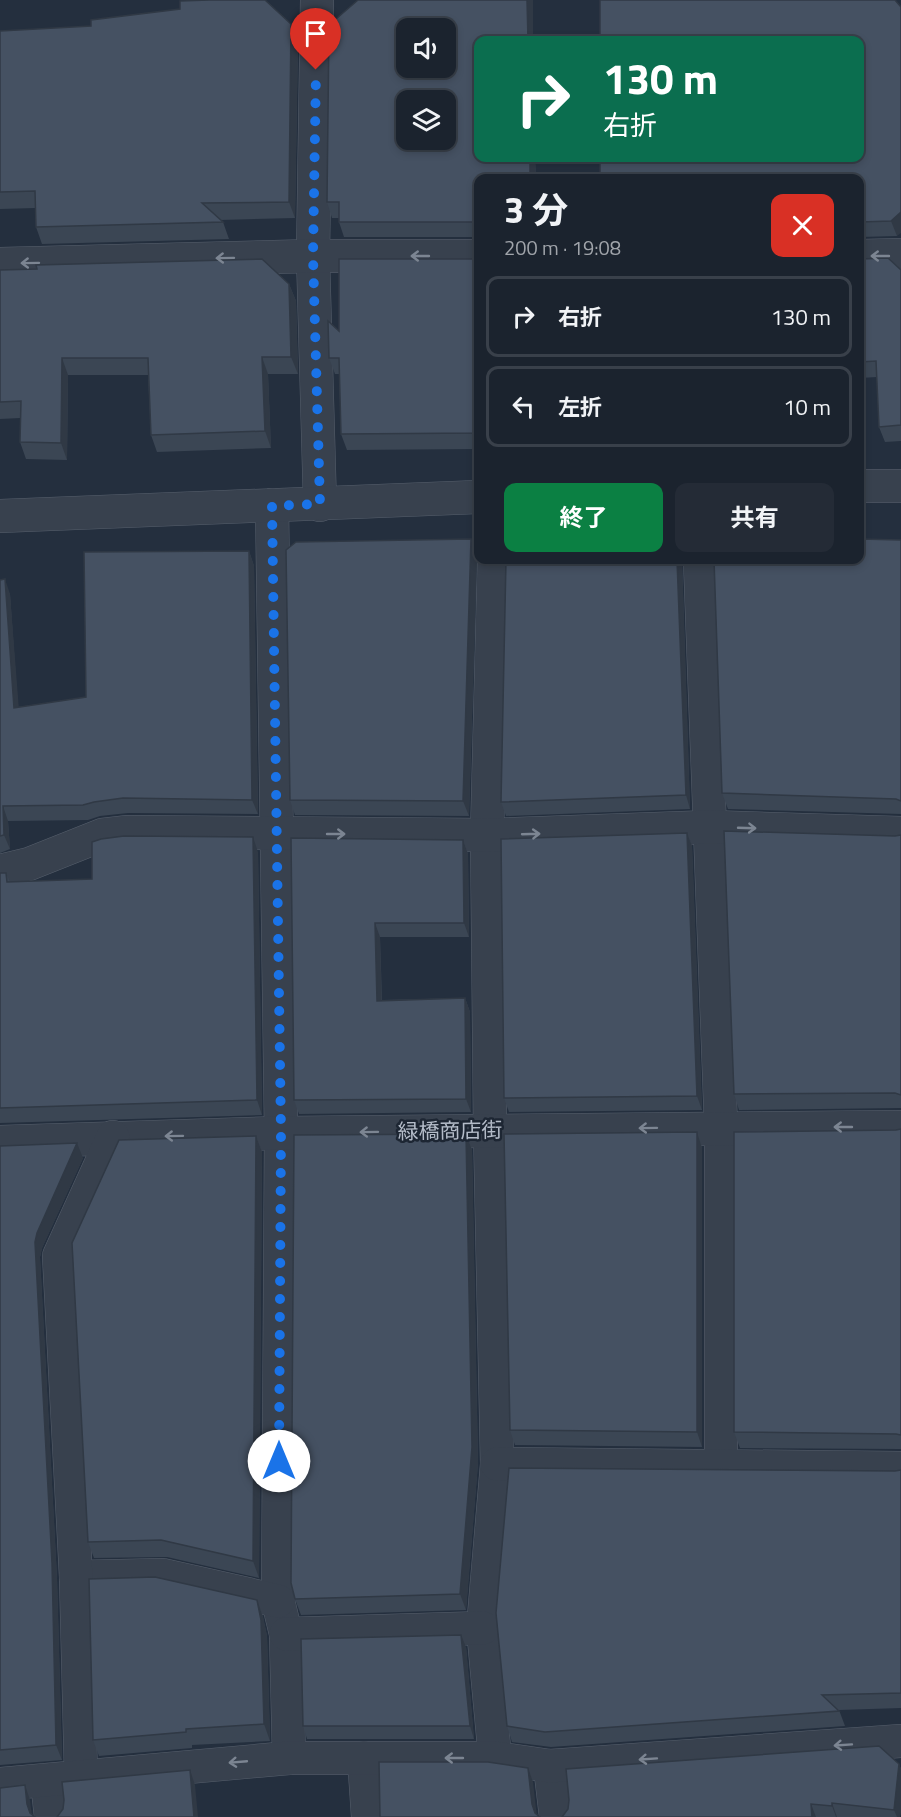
<!DOCTYPE html>
<html lang="ja">
<meta charset="utf-8">
<style>
:root{--surface:#1b232e;--page:#242b36;--text:#f1f3f6;--muted:#a0a4aa;--line:#39404a;--accent:#0b8043}
body{margin:0;font-family:"Titillium Web","Noto Sans JP",sans-serif;background:var(--page);color:var(--text);height:100vh;display:flex;flex-direction:column;font-size:22px;white-space:nowrap}
*{box-sizing:border-box;margin:0}
p{font-size:20px;color:var(--muted)}
.icon{flex:none;width:33px;height:33px;fill:none;stroke:currentColor;stroke-width:2;stroke-linecap:round;stroke-linejoin:round}
.map{position:relative;flex:1;overflow:hidden}
.sheet{position:absolute;left:474px;top:174px;width:390px;height:390px;display:flex;flex-direction:column;background:var(--surface);border-radius:12px;box-shadow:0 3px 9px #0003,0 0 0 2px var(--line)}
.sheet>*{flex:none}
.top-card{position:absolute;left:474px;top:36px;width:390px;height:126px;border-radius:12px;box-shadow:0 3px 9px #0003,0 0 0 2px var(--line);background:#0b6e4f;color:#fff;overflow:hidden}
.fabs{position:absolute;left:396px;top:18px;display:grid;gap:12px}
.fabs a{display:grid;place-items:center;width:60px;height:60px;border-radius:12px;background:var(--surface);box-shadow:0 3px 9px #0003,0 0 0 2px var(--line);font-size:30px}
.pin{position:absolute;display:grid;place-items:center;width:51px;height:51px;color:#fff;margin:-62px -26px;border-radius:50% 50% 50% 0;rotate:-45deg;box-shadow:0 0 6px #0007}
.pin .icon{rotate:45deg}
.me{position:absolute;width:66px;margin:-33px;rotate:0deg;stroke-linejoin:round;filter:drop-shadow(0 0 4px #0008)}
.turn{display:flex;align-items:center;gap:21px;height:126px;padding:0 30px;font-size:27px}
.turn .icon{width:78px;height:78px;stroke-width:2.5}
.turn b{display:block;font-size:42px;line-height:51px}
.round{display:grid;place-items:center;flex:none;width:63px;height:63px;border-radius:12px;background:var(--page)}
.head{display:flex;align-items:center;justify-content:space-between;height:102px;padding:0 30px}
h1{font-size:36px;font-weight:700;line-height:45px}
.button{display:flex;gap:12px;margin-top:auto;padding:12px 30px}
.button a{flex:1;height:69px;border-radius:12px;background:var(--accent);color:#fff;font-size:24px;font-weight:700;line-height:69px;text-align:center}
.button a+a{background:var(--page);color:var(--text)}
ul{padding:0;list-style:none}
li{display:flex;align-items:center;gap:18px;height:81px;margin:0 12px 9px;padding:0 18px;border:3px solid var(--line);border-radius:12px}
li div{flex:1}
li b{display:block;font-size:22px}
li em{font-style:normal}
.map>svg:first-child{display:block}
.lines{fill:none;stroke-linecap:round;stroke-linejoin:round}
.minor-casing{stroke:#565f6c;stroke-width:34}
.minor{stroke:#38414e;stroke-width:33}
.wall{fill:#3b4654;fill-rule:evenodd}
.shaded-wall{fill:#303945}
.building{fill:#455162;stroke:#303945;stroke-width:1.5;fill-rule:evenodd}
.oneway{stroke:#7c8592}
.route{stroke:#1a73e8;stroke-width:10;stroke-dasharray:0 18}
.labels{text-anchor:middle;stroke-width:5;stroke-linejoin:round;paint-order:stroke}
.street-label{font-size:21px;fill:#b4bcc9;stroke:#1d2633}
</style>
<div class="map">
<svg width="901" height="1817" viewBox="0 0 901 1817">
<rect width="100%" height="100%" fill="#242f3e"/>
<g class="lines">
<g class="minor-casing">
<g id="minor">
<polyline points="317,0 313,256 320,505"/>
<polyline points="860,256 901,255"/>
<polyline points="0,264 313,256 478,256"/>
<polyline points="860,486 901,486"/>
<polyline points="272,505 281,1133 278,1601 286,1634 289,1758"/>
<polyline points="0,516 478,497"/>
<polyline points="494,560 487,835 490,1130 497,1464 483,1628 495,1758"/>
<polyline points="700,560 721,1127 721,1465"/>
<polyline points="0,871 29,864 102,835 128,832 487,835 710,827 901,833"/>
<polyline points="0,1142 281,1133 901,1127"/>
<polyline points="497,1464 901,1468"/>
<polyline points="76,1577 163,1575 278,1601"/>
<polyline points="286,1634 483,1628"/>
<polyline points="364,1758 368,1817"/>
<polyline points="550,1766 556,1817"/>
<polyline points="81,1777 76,1577 59,1256 113,1137"/>
<polyline points="47,1781 51,1817"/>
<polyline points="0,1784 289,1758 495,1758 550,1766 901,1741"/>
</g>
</g>
<use href="#minor" class="minor"/>
</g>
<g class="wall">
<path d="M358,0H533V40H478V158H535L536,178H478V237H344L339,222V218H332L327,202L329,25ZM406,28H446V68H406ZM406,100H446V140H406Z"/>
<polygon points="895,0 897,236 860,237 860,178"/>
<polygon points="0,31 298,41 295,218 220,220 223,222 229,239 42,244 36,227 35,208 0,209"/>
<polygon points="478,257 478,449 347,450 341,434 339,374 335,374 329,358 339,331 472,259"/>
<polygon points="860,259 901,270 901,441 885,442 879,427 877,377 860,378"/>
<polygon points="0,270 289,284 296,301 298,374 268,374 271,448 157,452 151,435 148,375 68,375 67,460 26,459 20,442 20,418 0,419"/>
<polygon points="471,539 477,554 469,816 295,815 290,800"/>
<polygon points="901,540 901,814 728,809 722,793"/>
<polygon points="249,551 254,566 258,814 128,813 100,816 88,820 8,821 10,849 0,853 0,580 10,594 18,707 86,697"/>
<polygon points="682,560 690,809 506,816 501,802"/>
<polygon points="687,833 692,846 702,1110 509,1112 504,1098"/>
<polygon points="901,835 901,1108 739,1110 734,1094 895,836"/>
<polygon points="291,838 463,840 468,854 469,937 380,937 382,1000 465,998 470,1012 471,1112 299,1114 294,1100"/>
<polygon points="258,852 262,1115 0,1123 0,873 6,873 10,882 92,879"/>
<polygon points="901,1129 901,1449 740,1448 734,1432 896,1130"/>
<polygon points="697,1132 702,1148 702,1447 515,1445 510,1430"/>
<polygon points="466,1134 472,1150 478,1463 466,1610 301,1615 295,1599"/>
<polygon points="256,1136 262,1152 259,1578 167,1557 94,1558 88,1542"/>
<polygon points="0,1146 83,1158 42,1248 40,1257 57,1578 62,1760 0,1765"/>
<polygon points="901,1470 901,1708 839,1710 845,1726 551,1747 512,1742 507,1726 895,1471"/>
<polygon points="257,1600 263,1617 267,1636 270,1741 192,1745 192,1748 99,1756 93,1740"/>
<polygon points="466,1647 474,1739 307,1739 303,1726"/>
<polygon points="899,1764 901,1769 900,1817 562,1817"/>
</g>
<g class="shaded-wall">
<polygon points="527,0 533,0 533,40 528,40"/>
<polygon points="291,24 298,41 295,218 289,202"/>
<polygon points="530,158 535,158 536,178 530,178"/>
<polygon points="901,212 901,233 897,236 891,221"/>
<polygon points="289,284 296,301 298,374 291,357"/>
<polygon points="262,357 268,374 271,448 265,431"/>
<polygon points="62,358 68,375 67,460 61,443"/>
<polygon points="471,539 477,554 469,816 463,801"/>
<polygon points="249,551 254,566 258,814 252,800"/>
<polygon points="677,560 682,560 690,809 686,795"/>
<polygon points="5,579 10,594 20,723 14,708"/>
<polygon points="3,806 8,821 10,849 4,835"/>
<polygon points="687,833 692,846 702,1110 697,1096"/>
<polygon points="253,837 258,852 262,1115 257,1100"/>
<polygon points="463,840 468,854 469,937 464,923"/>
<polygon points="375,923 380,937 382,1014 377,1001"/>
<polygon points="465,998 470,1012 471,1112 466,1099"/>
<polygon points="697,1132 702,1148 702,1447 697,1432"/>
<polygon points="466,1134 472,1150 478,1463 466,1610 460,1594"/>
<polygon points="256,1136 262,1152 259,1578 253,1561"/>
<polygon points="77,1143 83,1158 42,1248 40,1257 57,1578 62,1760 56,1745 35,1242 37,1233"/>
<polygon points="257,1600 263,1617 267,1636 270,1741 264,1724"/>
<polygon points="461,1635 466,1647 474,1739 470,1726"/>
<polygon points="899,1764 901,1769 901,1813 900,1817 897,1817 894,1810"/>
<polygon points="528,1768 533,1782 537,1817 532,1804"/>
<polygon points="190,1770 195,1785 198,1817 194,1817"/>
<polygon points="25,1785 30,1800 32,1817 27,1804"/>
<polygon points="832,1803 837,1817 836,1817 832,1806"/>
<polygon points="811,1804 816,1817 812,1817"/>
</g>
<g class="building">
<polygon points="209,0 265,0 291,24 289,202 202,203 223,222 36,227 35,191 0,192 0,31 91,26 91,20 180,9 180,1"/>
<path d="M358,0H527L528,40H478V158H530V178H478V223L472,222H339V202H327L329,25ZM406,28H446V68H406ZM406,100H446V140H406Z"/>
<polygon points="600,0 895,0 901,7 901,212 891,221 860,222 860,178 600,178 600,158 860,158 860,40 600,40"/>
<polygon points="478,257 478,433 341,434 339,358 329,358 328,321 339,331 339,259 472,259"/>
<polygon points="888,258 901,270 901,425 879,427 876,361 860,362 860,259"/>
<polygon points="262,259 289,284 291,357 262,357 265,431 151,435 148,358 62,358 61,443 20,442 21,401 0,402 0,270 37,269 36,265"/>
<polygon points="471,539 463,801 290,800 286,550 296,542"/>
<polygon points="860,539 901,540 901,801 896,799 722,793 714,560 860,560"/>
<polygon points="249,551 252,800 123,798 94,802 83,805 3,806 4,835 0,836 0,580 5,579 14,708 86,697 84,552"/>
<polygon points="506,560 677,560 686,795 501,802"/>
<polygon points="724,831 895,836 901,835 901,1095 895,1093 734,1094"/>
<polygon points="687,833 697,1096 504,1098 501,839"/>
<polygon points="124,836 253,837 257,1100 0,1108 0,873 6,873 7,882 92,879 92,842 101,839"/>
<polygon points="291,838 463,840 464,923 375,923 377,1001 465,998 466,1099 294,1100"/>
<polygon points="901,1129 901,1435 896,1434 734,1432 734,1132 896,1130"/>
<polygon points="697,1132 697,1432 510,1430 504,1134"/>
<polygon points="466,1134 472,1447 460,1594 295,1599 291,1583 294,1135"/>
<polygon points="256,1136 253,1561 161,1540 88,1542 72,1243 119,1140"/>
<polygon points="77,1143 37,1233 35,1242 52,1563 56,1745 0,1750 0,1146"/>
<polygon points="509,1468 895,1471 901,1470 901,1693 822,1695 839,1711 545,1732 507,1726 496,1613"/>
<polygon points="155,1577 257,1600 261,1620 264,1724 186,1729 186,1732 93,1740 89,1579"/>
<polygon points="461,1635 470,1726 303,1726 301,1639"/>
<polygon points="879,1746 899,1764 894,1810 832,1803 832,1806 811,1804 812,1817 562,1817 568,1809 569,1800 566,1769"/>
<polygon points="379,1762 488,1762 528,1768 532,1804 535,1813 540,1817 380,1817"/>
<polygon points="190,1770 194,1817 57,1817 63,1809 64,1800 62,1782"/>
<polygon points="25,1785 27,1804 30,1813 35,1817 0,1817 0,1788"/>
</g>
<defs><path id="oneway-shaft" d="M-6 0H5M1.5-3L5.5 0L1.5 3" fill="none" stroke-width="1.6" stroke-linecap="round" stroke-linejoin="round" transform="scale(1.5)"/></defs>
<g class="oneway">
<use href="#oneway-shaft" transform="translate(420 256) rotate(180)"/>
<use href="#oneway-shaft" transform="translate(880 256) rotate(180)"/>
<use href="#oneway-shaft" transform="translate(225 258) rotate(179)"/>
<use href="#oneway-shaft" transform="translate(30 263) rotate(179)"/>
<use href="#oneway-shaft" transform="translate(747 828) rotate(2)"/>
<use href="#oneway-shaft" transform="translate(336 834)"/>
<use href="#oneway-shaft" transform="translate(531 834) rotate(-2)"/>
<use href="#oneway-shaft" transform="translate(843 1127) rotate(180)"/>
<use href="#oneway-shaft" transform="translate(648 1128) rotate(179)"/>
<use href="#oneway-shaft" transform="translate(369 1132) rotate(179)"/>
<use href="#oneway-shaft" transform="translate(174 1136) rotate(179)"/>
<use href="#oneway-shaft" transform="translate(843 1745) rotate(176)"/>
<use href="#oneway-shaft" transform="translate(454 1758) rotate(180)"/>
<use href="#oneway-shaft" transform="translate(648 1759) rotate(176)"/>
<use href="#oneway-shaft" transform="translate(238 1762) rotate(175)"/>
</g>
<g class="lines">
<polyline class="route" points="279,1461 281,1133 272,506 320,504 313,256 316,70"/>
</g>
<g class="labels">
<g class="street-label">
<text transform="translate(450 1131) rotate(-1)" y="7">緑橋商店街</text>
</g>
</g>
</svg>
<div class="fabs">
<a><svg class="icon" aria-label="sound" viewBox="0 0 24 24"><path d="M4 9h4l5-4v14l-5-4H4zM17 9q2 3 0 6"/></svg></a>
<a><svg class="icon" aria-label="layers" viewBox="0 0 24 24"><path d="M12 4l9 5-9 5-9-5zM3 14l9 5 9-5"/></svg></a>
</div>
<div class="pin" style="left:316px;top:70px;background:#d93025"><svg class="icon" aria-label="arrive" viewBox="0 0 24 24"><path d="M6 21V4h12l-3 4 3 4H6"/></svg></div>
<svg class="me" style="left:279px;top:1461px" viewBox="-20 -20 40 40"><circle r="19" fill="#fff"/><path d="M0-13L10 11 0 6-10 11z" fill="#1a73e8"/></svg>
<div class="top-card">
<div class="turn"><svg class="icon" aria-label="right" viewBox="0 0 24 24"><path d="M7 20v-9h11M14 6l5 5-5 5"/></svg><div><b>130 m</b>右折</div></div>
</div>
<section class="sheet">
<div class="head"><div><h1>3 分</h1><p>200 m · 19:08</p></div><a class="round" style="background:#d93025;color:#fff"><svg class="icon" aria-label="close" viewBox="0 0 24 24"><path d="M6 6l12 12M18 6L6 18"/></svg></a></div>
<ul>
<li><svg class="icon" aria-label="right" viewBox="0 0 24 24"><path d="M7 20v-9h11M14 6l5 5-5 5"/></svg><div><b>右折</b></div><em>130 m</em></li>
<li><svg class="icon" aria-label="left" viewBox="0 0 24 24"><path d="M17 20v-9H6M10 6l-5 5 5 5"/></svg><div><b>左折</b></div><em>10 m</em></li>
</ul>
<div class="button"><a>終了</a><a>共有</a></div>
</section>
</div>
